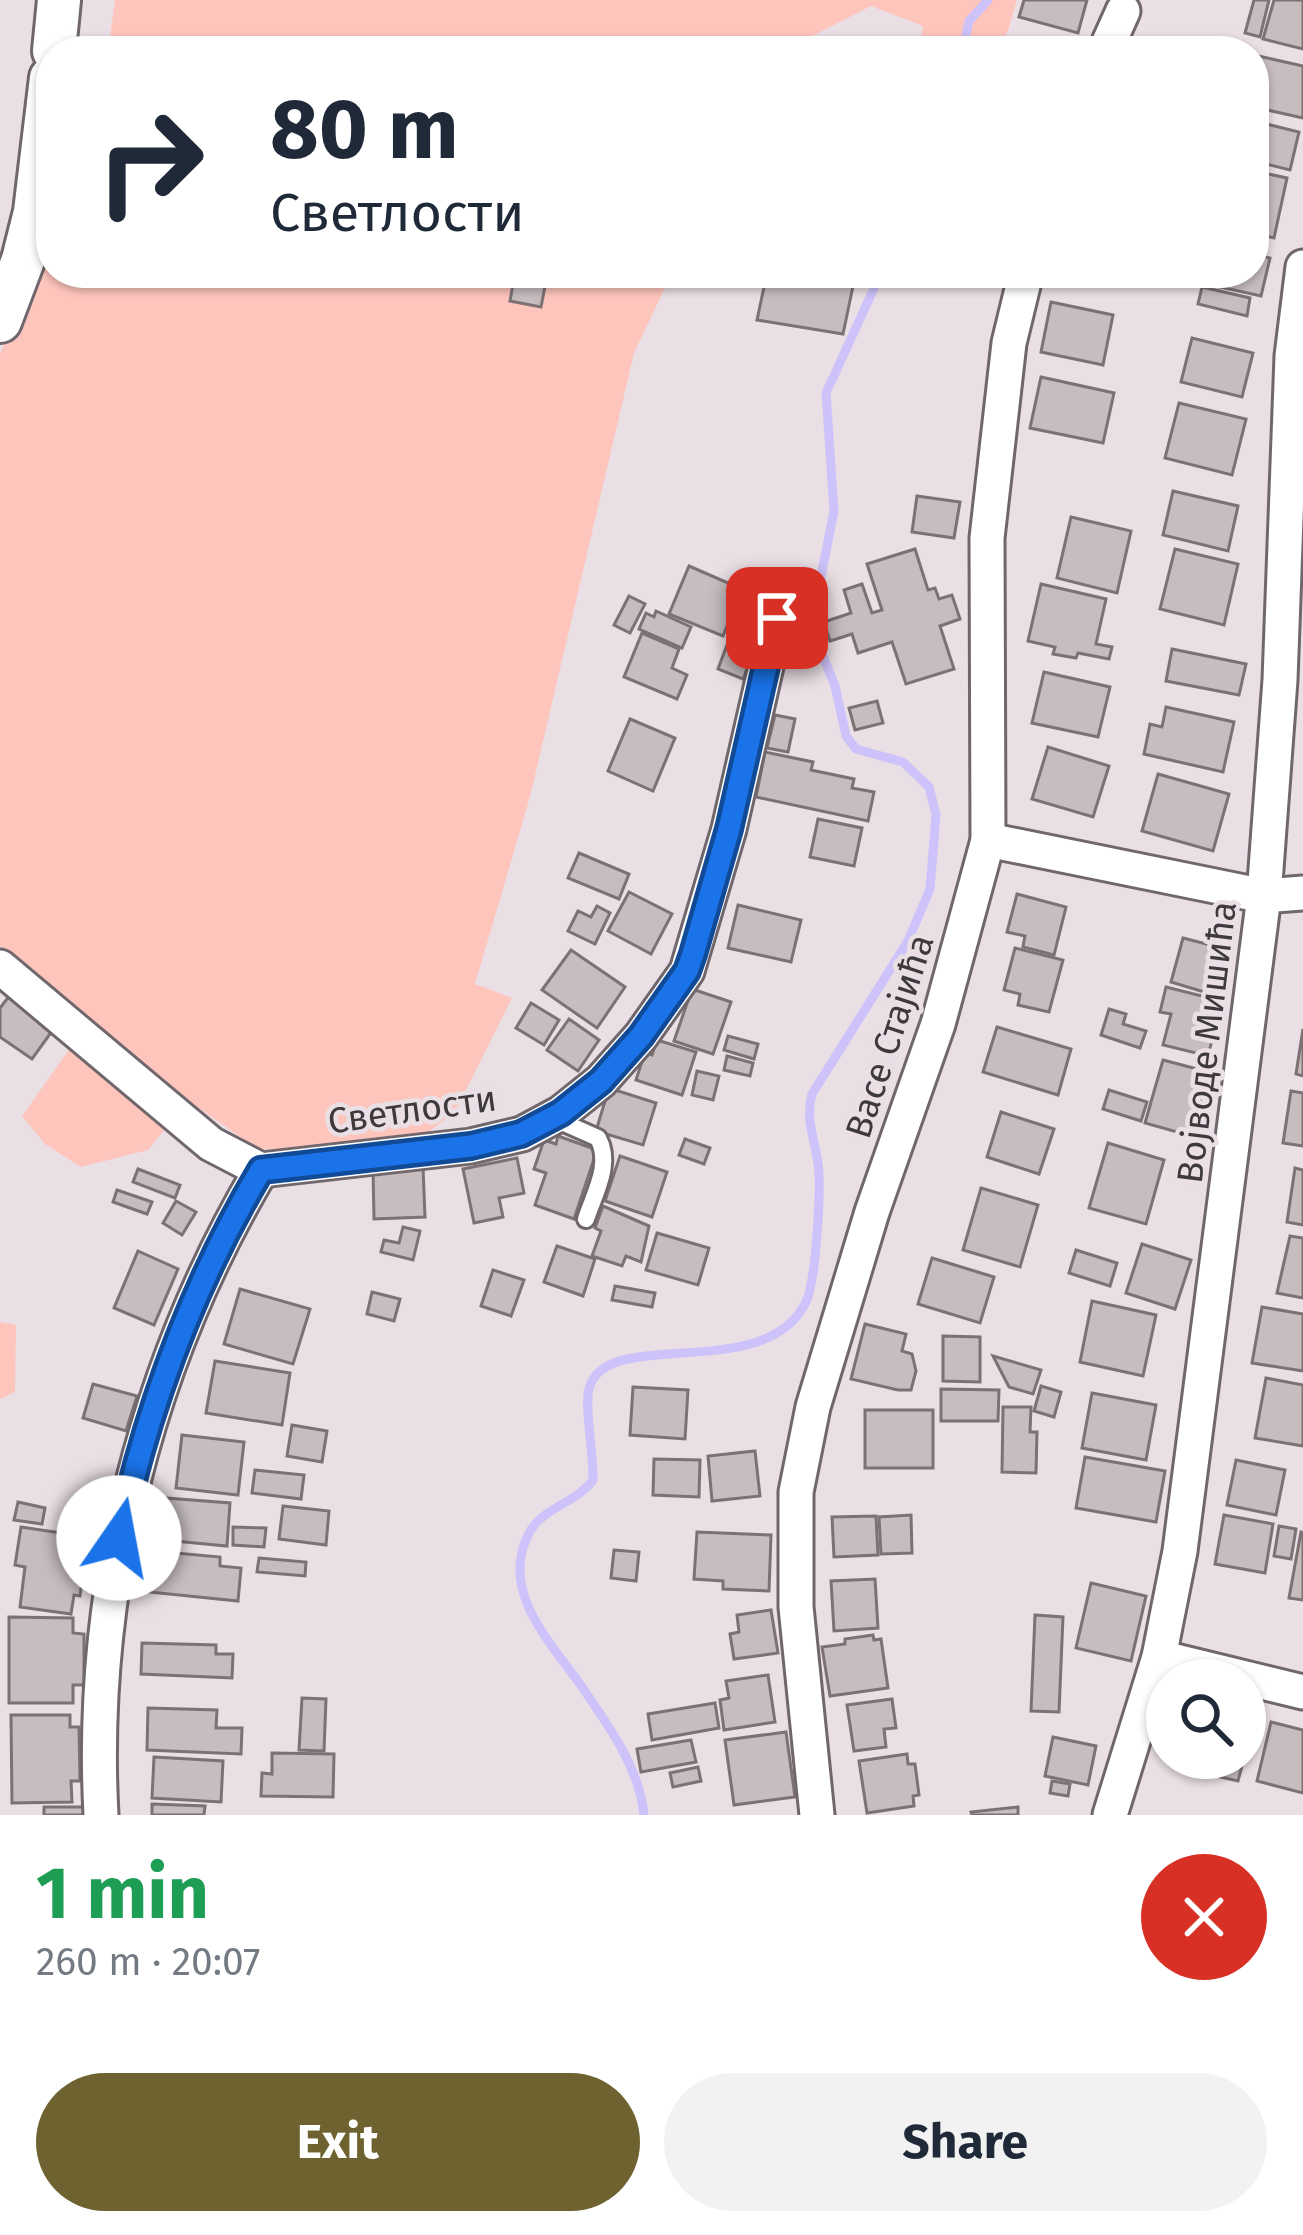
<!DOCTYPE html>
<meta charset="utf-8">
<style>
:root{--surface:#fff;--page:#f2f2f3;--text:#1f2937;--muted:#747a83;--accent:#6e6330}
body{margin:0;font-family:"Fira Sans",sans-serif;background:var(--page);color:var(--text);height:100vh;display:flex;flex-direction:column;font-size:45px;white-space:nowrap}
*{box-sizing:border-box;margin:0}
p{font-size:39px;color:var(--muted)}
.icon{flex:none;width:66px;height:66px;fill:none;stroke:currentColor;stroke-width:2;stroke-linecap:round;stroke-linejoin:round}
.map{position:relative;height:1815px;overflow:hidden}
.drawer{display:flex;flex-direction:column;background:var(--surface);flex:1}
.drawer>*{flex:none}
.guide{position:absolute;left:36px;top:36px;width:1233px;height:252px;border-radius:48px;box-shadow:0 3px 9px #0004;background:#fff;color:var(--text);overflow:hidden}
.fabs{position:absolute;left:1146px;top:1659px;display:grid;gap:24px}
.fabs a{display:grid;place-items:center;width:120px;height:120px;border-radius:50%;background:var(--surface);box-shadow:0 3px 9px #0004;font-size:60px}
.pin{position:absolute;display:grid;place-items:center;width:102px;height:102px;color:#fff;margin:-51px;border-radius:24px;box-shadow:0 6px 18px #0006}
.me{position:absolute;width:132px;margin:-66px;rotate:12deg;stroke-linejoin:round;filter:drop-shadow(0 0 9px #0008)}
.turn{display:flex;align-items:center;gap:42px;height:252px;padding:0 36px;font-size:54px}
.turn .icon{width:156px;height:156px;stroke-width:2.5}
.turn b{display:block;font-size:84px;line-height:102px}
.round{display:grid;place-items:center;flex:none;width:126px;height:126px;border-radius:63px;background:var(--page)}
.summary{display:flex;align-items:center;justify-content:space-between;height:204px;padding:0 36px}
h1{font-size:72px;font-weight:700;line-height:90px;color:#1e9e55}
.cta{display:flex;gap:24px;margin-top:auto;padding:24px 36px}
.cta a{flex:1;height:138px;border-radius:72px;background:var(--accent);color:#fff;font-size:48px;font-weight:700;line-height:138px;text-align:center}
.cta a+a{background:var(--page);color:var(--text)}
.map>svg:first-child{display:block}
.green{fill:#fec5bd}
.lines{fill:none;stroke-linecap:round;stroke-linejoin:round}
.stream{stroke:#cdc2f9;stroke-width:9}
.building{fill:#c7bdbf;stroke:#7c7274;stroke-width:3}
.service-casing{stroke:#6f676c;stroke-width:22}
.minor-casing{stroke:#6f676c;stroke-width:39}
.tertiary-casing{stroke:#6f676c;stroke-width:48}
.service{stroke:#fff;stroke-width:16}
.minor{stroke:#fff;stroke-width:33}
.tertiary{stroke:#fff;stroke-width:42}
.route-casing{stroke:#114b97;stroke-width:30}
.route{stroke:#1a73e8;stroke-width:21}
.labels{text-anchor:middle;stroke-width:9;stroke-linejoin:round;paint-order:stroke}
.street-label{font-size:36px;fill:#3d393c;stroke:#e9dfe5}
</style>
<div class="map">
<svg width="1303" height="1815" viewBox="0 0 1303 1815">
<rect width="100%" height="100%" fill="#e9dfe5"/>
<g class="green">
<polygon points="115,0 1017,0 1008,31 996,51 919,51 923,26 871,6 783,51 108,51"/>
<polygon points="51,229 51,273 672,273 634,353 530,797 475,984 512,998 455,1112 424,1135 305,1152 256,1148 183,1097 0,946 0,354"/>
<polygon points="73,1044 166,1128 148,1150 81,1167 45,1144 22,1116"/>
<polygon points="0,1322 16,1325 15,1392 0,1399"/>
</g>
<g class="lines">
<g class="stream">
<polyline points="963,51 969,21 988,0"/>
<path d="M644,1815C640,1770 609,1726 584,1690C553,1644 498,1593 529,1533C542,1508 576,1503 593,1480C594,1456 584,1407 589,1389C605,1324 765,1386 806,1302C816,1281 820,1199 819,1174C818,1145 804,1123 812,1094L908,941L930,889L936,815L929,787L903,762L856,749L846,736L835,686L814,634V612L834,511L826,393L881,273"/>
</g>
</g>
<g class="building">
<polygon points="1024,0 1087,0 1078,33 1019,17"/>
<polygon points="1254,0 1269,0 1260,37 1245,33"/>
<polygon points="1274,0 1303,0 1303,49 1263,39"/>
<polygon points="1254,55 1303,66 1303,118 1254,107"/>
<polygon points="1254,121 1299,132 1290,170 1254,161"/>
<polygon points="1259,172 1287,178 1274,238 1254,233 1254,182"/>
<polygon points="1254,254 1270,258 1261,296 1198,282 1200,273 1254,273"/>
<polygon points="515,273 547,276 541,307 510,301"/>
<polygon points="767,273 831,273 829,281 853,286 843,334 757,320"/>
<polygon points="1202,287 1250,298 1247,316 1198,304"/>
<polygon points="1051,302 1113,315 1103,365 1041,352"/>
<polygon points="1192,338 1253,353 1242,397 1181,382"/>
<polygon points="1041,377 1114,393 1103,443 1030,428"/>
<polygon points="1179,403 1246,419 1232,475 1165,458"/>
<polygon points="1173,491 1238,506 1228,551 1163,535"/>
<polygon points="917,496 960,502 954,538 912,532"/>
<polygon points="1071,517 1131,531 1117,593 1057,578"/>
<polygon points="915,549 928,590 935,588 939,599 952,595 960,619 940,626 954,669 906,684 892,642 858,653 852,634 830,641 824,622 851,613 844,590 862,584 872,613 882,610 867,564"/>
<polygon points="1175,549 1238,564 1224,625 1160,609"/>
<polygon points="689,566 742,589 723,636 669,614"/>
<polygon points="1041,584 1106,599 1096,644 1112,647 1109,659 1078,653 1076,658 1053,654 1055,647 1028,641"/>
<polygon points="629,596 645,604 630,633 614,625"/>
<polygon points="656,611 691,627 682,648 639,629 646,613 654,617"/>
<polygon points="642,633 679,649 672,668 687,675 677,699 624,677"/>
<polygon points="727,645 753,654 743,679 718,669"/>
<polygon points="1172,649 1246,664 1239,695 1166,681"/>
<polygon points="1044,672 1110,687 1098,737 1032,723"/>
<polygon points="877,701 883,723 855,730 849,708"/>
<polygon points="1166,707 1234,722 1223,772 1144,754 1150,724 1162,727"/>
<polygon points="775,715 795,719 788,752 767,748"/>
<polygon points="630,719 675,738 653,791 608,771"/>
<polygon points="1048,747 1109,766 1093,817 1032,799"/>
<polygon points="765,752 813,762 811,770 854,779 852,788 874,792 868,821 756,797"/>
<polygon points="1158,774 1229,794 1213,851 1142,831"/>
<polygon points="818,819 862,828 854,866 810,857"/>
<polygon points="579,853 629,874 619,899 568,878"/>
<polygon points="629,892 672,914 651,954 608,931"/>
<polygon points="1017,894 1066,907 1054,955 1023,947 1025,936 1007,932"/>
<polygon points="738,905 801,920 791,962 728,948"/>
<polygon points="597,906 610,913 595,944 568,931 578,911 591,917"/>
<polygon points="1183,938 1226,949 1214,995 1171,982"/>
<polygon points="1015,948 1063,960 1049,1012 1018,1005 1020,994 1004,990"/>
<polygon points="571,950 625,987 597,1028 542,990"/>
<polygon points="1166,987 1222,1001 1208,1056 1163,1045 1171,1014 1160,1012"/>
<polygon points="692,989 731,1002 713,1054 674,1041"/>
<polygon points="10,995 55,1027 32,1059 0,1037 0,1008"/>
<polygon points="531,1003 559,1020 544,1045 516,1028"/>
<polygon points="1109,1009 1126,1014 1123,1024 1146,1031 1140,1048 1101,1035"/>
<polygon points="569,1019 599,1040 578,1071 547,1050"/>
<polygon points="997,1027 1071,1049 1058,1095 983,1072"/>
<polygon points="1303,1029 1303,1076 1296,1074"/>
<polygon points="728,1036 758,1044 754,1059 724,1050"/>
<polygon points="657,1040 696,1052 682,1095 636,1080 645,1052 652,1055"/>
<polygon points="727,1056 753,1063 750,1076 724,1070"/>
<polygon points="1163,1060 1209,1072 1191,1136 1145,1123"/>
<polygon points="697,1071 719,1076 713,1100 692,1095"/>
<polygon points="609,1088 656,1103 643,1145 596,1131"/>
<polygon points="1109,1090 1147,1102 1141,1121 1103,1109"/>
<polygon points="1291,1091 1303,1093 1303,1146 1283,1143"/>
<polygon points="1001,1112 1054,1129 1039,1174 987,1157"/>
<polygon points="558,1136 597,1150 574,1219 535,1205 546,1173 534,1169 544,1140 556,1144"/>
<polygon points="685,1139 710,1148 704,1164 679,1155"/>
<polygon points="1108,1143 1164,1160 1146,1224 1089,1208"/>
<polygon points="620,1156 667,1172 652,1217 605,1201"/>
<polygon points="517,1158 524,1193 499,1198 503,1217 474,1223 463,1169"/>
<polygon points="423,1167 425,1217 374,1219 373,1169"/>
<polygon points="1295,1168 1303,1170 1303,1225 1287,1222"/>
<polygon points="138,1169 180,1185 175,1198 133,1182"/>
<polygon points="981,1188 1038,1205 1020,1267 963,1250"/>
<polygon points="117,1190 152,1202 147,1214 113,1202"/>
<polygon points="176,1201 196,1212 182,1235 163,1223"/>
<polygon points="603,1206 649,1226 641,1262 626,1256 622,1266 592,1256 601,1231 595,1228"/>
<polygon points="403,1227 420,1231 413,1260 381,1252 384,1240 399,1243"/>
<polygon points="657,1233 709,1248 698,1285 646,1270"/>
<polygon points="1290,1236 1303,1238 1303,1298 1277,1293"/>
<polygon points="1142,1244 1191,1260 1175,1309 1126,1293"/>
<polygon points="557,1246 595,1259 583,1296 544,1282"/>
<polygon points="1076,1250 1117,1263 1110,1286 1069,1273"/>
<polygon points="138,1251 178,1269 154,1325 114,1308"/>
<polygon points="932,1258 994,1277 980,1323 918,1304"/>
<polygon points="493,1270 524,1280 511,1316 481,1306"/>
<polygon points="615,1286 655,1293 652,1307 612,1300"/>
<polygon points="240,1289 310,1309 293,1364 224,1344"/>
<polygon points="372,1292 400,1299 394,1321 367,1314"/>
<polygon points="1092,1301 1156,1315 1143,1376 1080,1362"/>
<polygon points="1262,1307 1303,1314 1303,1371 1252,1363"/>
<polygon points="865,1324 906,1334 902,1351 912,1354 916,1371 911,1390 898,1390 851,1379"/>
<polygon points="943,1336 980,1337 980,1382 943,1381"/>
<polygon points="993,1356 1041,1370 1033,1394 1009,1387"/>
<polygon points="215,1361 290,1373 282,1425 206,1413"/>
<polygon points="1266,1378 1303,1385 1303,1446 1255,1438"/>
<polygon points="93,1384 137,1396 126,1431 83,1418"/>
<polygon points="1041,1386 1061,1392 1054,1417 1034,1411"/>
<polygon points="633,1387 688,1390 685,1439 630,1435"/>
<polygon points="941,1389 999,1390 998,1421 941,1421"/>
<polygon points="1092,1393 1156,1405 1146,1460 1082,1448"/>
<polygon points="1003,1407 1031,1407 1030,1432 1037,1432 1036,1473 1002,1472"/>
<rect x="865" y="1410" width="68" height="58"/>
<polygon points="292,1425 327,1431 322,1462 287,1456"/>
<polygon points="182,1435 244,1442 238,1495 176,1488"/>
<polygon points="755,1451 760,1496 712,1501 708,1456"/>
<polygon points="1085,1457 1165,1471 1156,1522 1076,1508"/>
<polygon points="654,1459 700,1460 699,1497 653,1495"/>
<polygon points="1236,1460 1285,1470 1276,1515 1227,1505"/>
<polygon points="255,1470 304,1475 301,1499 252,1493"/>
<polygon points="166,1498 230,1503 227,1546 163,1540"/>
<polygon points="18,1502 45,1508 42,1524 14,1520"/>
<polygon points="283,1506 329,1511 326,1545 279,1539"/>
<polygon points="911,1515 912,1553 881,1554 879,1517"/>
<polygon points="1224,1515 1273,1524 1265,1573 1215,1564"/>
<polygon points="876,1516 878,1555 834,1557 832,1517"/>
<polygon points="1279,1526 1296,1529 1291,1559 1274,1556"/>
<polygon points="21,1527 88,1537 80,1596 74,1595 71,1614 20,1607 25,1567 15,1565"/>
<polygon points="233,1527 266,1528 264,1547 233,1545"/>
<polygon points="697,1532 771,1535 769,1591 723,1589 723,1581 694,1579"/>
<polygon points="1301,1532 1303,1533 1303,1600 1289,1598"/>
<polygon points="614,1550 639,1552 636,1581 611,1578"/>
<polygon points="154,1551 220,1557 220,1566 241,1568 238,1601 149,1592"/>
<polygon points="259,1558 306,1562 305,1576 257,1572"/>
<polygon points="875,1579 878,1628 834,1631 831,1581"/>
<polygon points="1091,1583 1146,1596 1131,1661 1076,1648"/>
<polygon points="771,1610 778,1653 734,1659 730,1634 739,1632 737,1615"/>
<polygon points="1035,1615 1063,1617 1059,1712 1031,1711"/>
<polygon points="9,1617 73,1618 73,1633 84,1634 84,1685 73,1685 73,1703 9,1703"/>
<polygon points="873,1635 874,1640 881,1639 888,1688 830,1696 822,1647 845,1644 845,1639"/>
<polygon points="142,1643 216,1645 216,1654 233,1654 232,1678 141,1674"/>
<polygon points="768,1675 775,1722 724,1730 720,1700 729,1698 726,1681"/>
<polygon points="302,1698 326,1699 324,1751 299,1750"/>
<polygon points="892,1699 896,1728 884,1729 886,1747 854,1751 847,1705"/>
<polygon points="715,1703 719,1728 652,1740 648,1714"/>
<polygon points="148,1708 217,1710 216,1728 242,1728 241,1754 147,1750"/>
<polygon points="11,1715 70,1715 70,1727 79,1727 80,1781 71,1781 72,1802 12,1803"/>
<polygon points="1245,1716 1253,1718 1245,1752"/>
<polygon points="1271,1722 1303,1730 1303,1793 1257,1781"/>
<polygon points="786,1732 795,1797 734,1805 725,1740"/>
<polygon points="1053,1737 1096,1746 1088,1785 1045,1776"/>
<polygon points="691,1740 696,1762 641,1772 637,1749"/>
<polygon points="272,1753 334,1754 333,1797 261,1796 262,1773 272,1774"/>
<polygon points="907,1754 908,1764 915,1764 919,1795 913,1796 914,1806 867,1813 859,1761"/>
<polygon points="154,1757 223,1761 221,1802 152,1798"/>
<polygon points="1183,1758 1244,1758 1238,1781 1181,1768"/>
<polygon points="698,1767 701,1781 673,1787 670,1773"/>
<polygon points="1052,1781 1070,1784 1068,1796 1050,1793"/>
<polygon points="152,1804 205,1806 204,1815 152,1815"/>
<rect x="44" y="1807" width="44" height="8"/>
<polygon points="1018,1807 1018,1815 972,1815 971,1812"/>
</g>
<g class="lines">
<g class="service-casing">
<path id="service" d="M553,1118L598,1138C612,1164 595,1192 586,1219"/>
</g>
<g class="minor-casing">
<g id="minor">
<polyline points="1105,51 1123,11"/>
<polyline points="988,840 1264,896 1303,893"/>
<polyline points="0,967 211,1144 261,1170 471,1146 522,1134 561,1113 601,1081 641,1036 687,971 729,829 777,618"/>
<polyline points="1159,1657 1303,1692"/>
<path d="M101,1815C89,1589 146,1364 261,1170"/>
<polyline points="817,1815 796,1607 796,1492 813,1407 872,1212 938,1024 988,840 987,538 1009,343 1026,273"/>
<polyline points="1110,1815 1159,1657 1180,1551 1264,896 1280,680 1292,356 1303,267"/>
</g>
</g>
<g class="tertiary-casing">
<g id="tertiary">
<polyline points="54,51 59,0"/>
<polyline points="0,321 23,260 35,212 51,78"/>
</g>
</g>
<use href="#service" class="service"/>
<use href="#minor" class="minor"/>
<use href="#tertiary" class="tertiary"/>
</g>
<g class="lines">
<g class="route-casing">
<path id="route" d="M119,1538C147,1409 193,1284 261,1170L471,1146L521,1134L561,1113L601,1081L641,1036L687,971L693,954L729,829L777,618"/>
</g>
<use href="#route" class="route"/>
</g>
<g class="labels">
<g class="street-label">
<text transform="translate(889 1036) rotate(-72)" y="13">Васе Стајића</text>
<text transform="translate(1206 1042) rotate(-83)" y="13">Војводе Мишића</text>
<text transform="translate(412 1109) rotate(-8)" y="13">Светлости</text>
</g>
</g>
</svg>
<div class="fabs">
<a><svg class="icon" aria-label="search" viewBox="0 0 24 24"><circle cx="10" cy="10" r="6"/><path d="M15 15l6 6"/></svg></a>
</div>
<div class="pin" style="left:777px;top:618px;background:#d93025"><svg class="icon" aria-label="arrive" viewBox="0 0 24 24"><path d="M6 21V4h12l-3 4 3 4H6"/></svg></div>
<svg class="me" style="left:119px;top:1538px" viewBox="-20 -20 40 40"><circle r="19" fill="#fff"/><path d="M0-13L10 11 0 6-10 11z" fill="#1a73e8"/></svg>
<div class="guide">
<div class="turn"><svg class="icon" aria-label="right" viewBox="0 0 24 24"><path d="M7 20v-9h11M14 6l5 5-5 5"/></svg><div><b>80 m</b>Светлости</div></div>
</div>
</div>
<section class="drawer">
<div class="summary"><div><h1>1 min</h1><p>260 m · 20:07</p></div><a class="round" style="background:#d93025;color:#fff"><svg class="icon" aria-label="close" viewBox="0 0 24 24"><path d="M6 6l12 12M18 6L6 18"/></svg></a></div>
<div class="cta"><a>Exit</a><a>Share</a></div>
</section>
